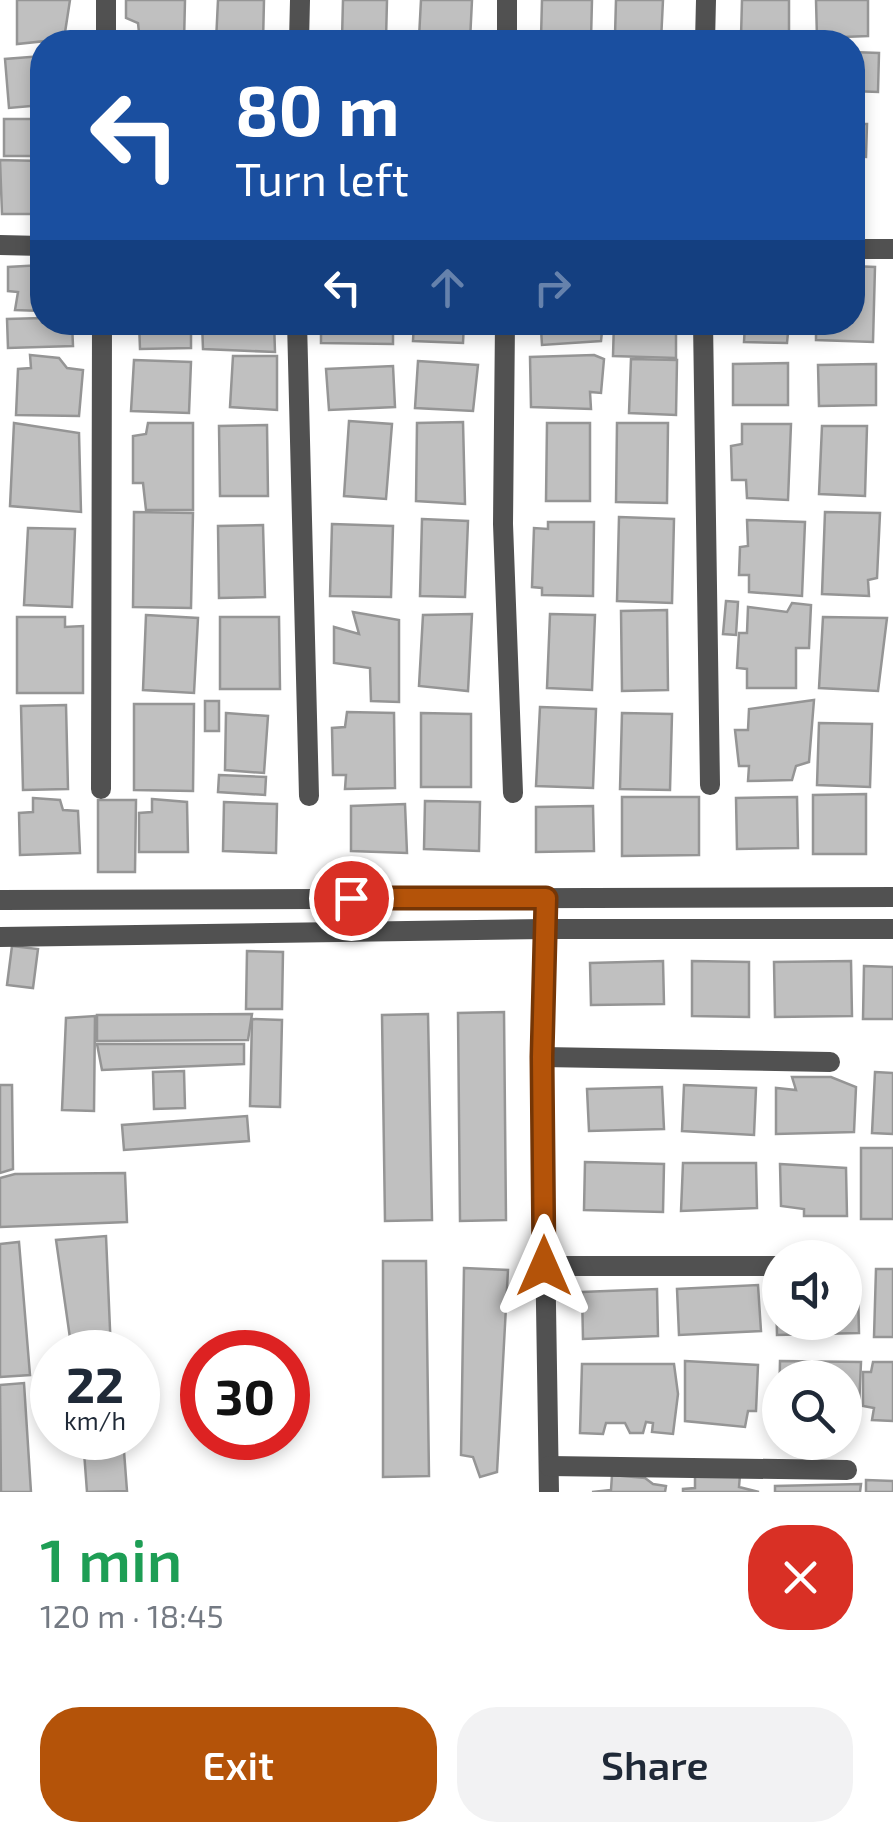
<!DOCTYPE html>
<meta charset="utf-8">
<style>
:root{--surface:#fff;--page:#f2f2f3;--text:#1f2937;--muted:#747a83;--accent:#b45309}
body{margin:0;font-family:"Exo 2",sans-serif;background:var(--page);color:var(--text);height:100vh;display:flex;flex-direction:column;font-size:38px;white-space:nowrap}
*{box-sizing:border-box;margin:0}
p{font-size:32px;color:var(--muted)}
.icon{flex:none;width:55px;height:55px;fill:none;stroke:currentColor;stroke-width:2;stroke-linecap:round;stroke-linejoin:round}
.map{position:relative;height:1492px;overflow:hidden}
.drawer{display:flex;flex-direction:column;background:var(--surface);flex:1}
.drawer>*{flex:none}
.banner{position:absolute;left:30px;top:30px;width:835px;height:305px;border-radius:40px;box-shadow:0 5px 15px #0003;background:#1a4fa0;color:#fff;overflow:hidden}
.controls{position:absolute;left:762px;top:1240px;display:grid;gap:20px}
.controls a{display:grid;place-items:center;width:100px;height:100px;border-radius:50%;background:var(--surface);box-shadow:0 5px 15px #0003;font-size:50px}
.speed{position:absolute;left:30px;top:1330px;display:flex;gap:20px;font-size:50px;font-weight:700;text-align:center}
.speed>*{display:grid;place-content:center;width:130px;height:130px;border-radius:50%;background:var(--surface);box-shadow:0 5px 15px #0003;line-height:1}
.speed small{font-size:25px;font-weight:400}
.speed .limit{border:15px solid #d22;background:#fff;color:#111}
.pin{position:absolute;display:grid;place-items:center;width:85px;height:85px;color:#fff;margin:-42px;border:5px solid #fff;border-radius:50%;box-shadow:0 2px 10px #0007}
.me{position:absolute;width:110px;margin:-55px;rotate:0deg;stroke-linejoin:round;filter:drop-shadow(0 0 8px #0008)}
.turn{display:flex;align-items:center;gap:35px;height:210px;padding:0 40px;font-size:45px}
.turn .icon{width:130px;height:130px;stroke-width:2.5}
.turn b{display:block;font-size:70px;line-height:85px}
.lanes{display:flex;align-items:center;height:95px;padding:0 40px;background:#0003;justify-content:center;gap:50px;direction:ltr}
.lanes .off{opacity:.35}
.round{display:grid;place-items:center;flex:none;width:105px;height:105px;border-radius:40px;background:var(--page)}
.headline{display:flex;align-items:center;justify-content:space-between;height:170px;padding:0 40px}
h1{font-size:60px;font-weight:600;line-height:75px;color:#1e9e55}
.primary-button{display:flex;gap:20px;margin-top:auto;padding:20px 40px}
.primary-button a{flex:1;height:115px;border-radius:40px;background:var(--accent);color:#fff;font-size:40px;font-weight:600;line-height:115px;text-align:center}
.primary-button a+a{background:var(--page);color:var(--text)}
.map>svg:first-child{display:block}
.building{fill:#c0c0c0;stroke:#959595;stroke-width:2.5}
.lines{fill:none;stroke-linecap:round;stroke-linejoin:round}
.street{stroke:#515151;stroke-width:20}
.route-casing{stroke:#753606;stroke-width:25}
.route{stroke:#b45309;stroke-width:18}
</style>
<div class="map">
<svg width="893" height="1492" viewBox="0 0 893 1492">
<rect width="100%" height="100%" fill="#fff"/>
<g class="building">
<polygon points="17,0 70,0 64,39 17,44"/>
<polygon points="126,0 185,0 184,42 140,42 138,23 126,18"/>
<polygon points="218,0 264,0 263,42 216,42"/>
<polygon points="343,0 387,0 386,40 342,39"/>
<polygon points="421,0 472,0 470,41 419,38"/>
<polygon points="542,0 592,0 591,39 541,38"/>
<polygon points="616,0 663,0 661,41 615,36"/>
<polygon points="742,0 789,0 789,38 741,37"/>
<polygon points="816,0 868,0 868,36 817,38"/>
<polygon points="852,52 879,53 878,92 852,91"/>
<polygon points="42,56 42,105 9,108 5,59"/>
<rect x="4" y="119" width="38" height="37"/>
<polygon points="852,124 867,124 866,157 852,156"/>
<polygon points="0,160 42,161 42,214 2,214"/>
<polygon points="852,162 863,163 863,190 852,189"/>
<polygon points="42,265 42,311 15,310 18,292 8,291 8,267"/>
<polygon points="852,266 875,267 873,342 816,340 816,322 852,322"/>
<polygon points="42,318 42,322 72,322 73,346 8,348 7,319"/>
<polygon points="139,322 191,322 191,348 140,349"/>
<polygon points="202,322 274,322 275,352 203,349"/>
<polygon points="321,322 393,322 393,344 321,343"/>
<polygon points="414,322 464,322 463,343 413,341"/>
<polygon points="524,322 603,322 601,341 542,345 541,329 523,326"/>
<polygon points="614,322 676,322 676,358 613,356"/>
<polygon points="733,322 789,322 787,343 744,342 745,324"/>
<polygon points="30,355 59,358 67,368 83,370 79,416 16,415 18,369 31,368"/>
<polygon points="594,355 604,359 601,393 590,392 591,409 531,407 530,357"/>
<polygon points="233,356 277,356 277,410 230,407"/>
<polygon points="631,359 677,360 676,415 629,413"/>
<polygon points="134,360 191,362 189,413 131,411"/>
<polygon points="418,361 478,365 473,411 415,408"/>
<polygon points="788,363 788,405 733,405 733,364"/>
<polygon points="876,364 876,405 819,406 818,365"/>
<polygon points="393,366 395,407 329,410 326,369"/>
<polygon points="349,421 392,424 386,499 344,496"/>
<polygon points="463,422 465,504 416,501 417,423"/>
<polygon points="14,423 79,433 81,512 10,506"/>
<polygon points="148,423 193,423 193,510 146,510 143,483 133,483 133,436 146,434"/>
<polygon points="547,423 590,423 590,501 546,501"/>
<polygon points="617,423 668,423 667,503 616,502"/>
<polygon points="742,424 791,424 788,500 747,498 746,480 732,480 731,446 742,444"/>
<polygon points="267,425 268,496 220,496 219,426"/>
<polygon points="822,426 867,426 865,496 819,494"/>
<polygon points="134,512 193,513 191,608 133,607"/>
<polygon points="825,512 880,513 877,578 868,580 869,596 822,594"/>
<polygon points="619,517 674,519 672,603 617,601"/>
<polygon points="422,519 468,521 465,597 420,596"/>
<polygon points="747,520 805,522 802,596 749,592 749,575 739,575 740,547 748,546"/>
<polygon points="548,522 594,522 593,596 542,595 542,588 532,587 534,528 548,529"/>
<polygon points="332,524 393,526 391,597 330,596"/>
<polygon points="263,525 265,597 219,598 218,526"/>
<polygon points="28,528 75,529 72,607 24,605"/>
<polygon points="726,601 738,602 736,635 723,634"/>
<polygon points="792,603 811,605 809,648 796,648 796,688 747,688 747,669 737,668 739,633 747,633 748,607 787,612"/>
<polygon points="667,610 668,690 622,691 621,611"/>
<polygon points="353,612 399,620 399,702 371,701 370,668 334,663 334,627 359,634"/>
<polygon points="472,614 468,691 419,686 423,615"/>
<polygon points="550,614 595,615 592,690 547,688"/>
<polygon points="146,615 198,618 194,693 143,690"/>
<polygon points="17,617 65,617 65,627 83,626 83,693 17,693"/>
<polygon points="220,617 279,617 280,689 220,689"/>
<polygon points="823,617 887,618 878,691 819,688"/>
<polygon points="814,700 809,762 796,766 792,780 748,781 749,766 739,766 735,730 748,730 749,709"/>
<rect x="205" y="701" width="14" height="30"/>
<polygon points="134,704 194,704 193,791 134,790"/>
<polygon points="66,705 68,789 23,790 21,706"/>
<polygon points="540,707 596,709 593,788 536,786"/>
<polygon points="347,712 394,713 395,788 345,789 346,775 333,775 332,728 345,727"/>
<polygon points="226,713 268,716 264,773 225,770"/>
<polygon points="421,713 471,714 471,787 421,787"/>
<polygon points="622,713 672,714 670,790 620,789"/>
<polygon points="819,723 872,724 870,787 817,785"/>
<polygon points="219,775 266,777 265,795 218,792"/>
<polygon points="866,794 866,854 813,854 813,795"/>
<polygon points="622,797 699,797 699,855 622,856"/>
<polygon points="797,797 798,848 737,849 736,798"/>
<polygon points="33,798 60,800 63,810 78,811 80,853 20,855 19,813 33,812"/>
<polygon points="152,799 187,802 188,852 139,852 139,813 152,812"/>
<polygon points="98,800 136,800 135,872 98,872"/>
<polygon points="425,801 480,802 479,851 424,849"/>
<polygon points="224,802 277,804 276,853 223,851"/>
<polygon points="405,804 407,853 351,851 351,806"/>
<polygon points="593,806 594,851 536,852 536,807"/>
<polygon points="12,946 38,949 33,988 7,985"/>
<polygon points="247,951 283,952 282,1009 246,1009"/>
<polygon points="663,961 664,1004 591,1005 590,963"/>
<polygon points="692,961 749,962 749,1017 692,1016"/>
<polygon points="851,961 852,1016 775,1017 774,962"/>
<polygon points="864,966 893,967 893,1019 863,1019"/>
<polygon points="504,1012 506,1220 460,1221 458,1013"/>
<polygon points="252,1014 248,1040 97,1041 97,1015"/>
<polygon points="428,1014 432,1220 385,1221 382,1015"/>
<polygon points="95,1016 94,1111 62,1110 66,1018"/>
<polygon points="252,1019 282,1020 280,1107 250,1106"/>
<polygon points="97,1044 244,1044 244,1064 102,1070"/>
<polygon points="184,1071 185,1108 154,1109 153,1072"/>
<polygon points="875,1072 893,1073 893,1134 872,1133"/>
<polygon points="792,1077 831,1077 856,1087 854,1132 776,1134 776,1088 796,1090"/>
<polygon points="0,1085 12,1085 13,1169 0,1173"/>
<polygon points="684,1085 756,1088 754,1135 682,1131"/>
<polygon points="662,1087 664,1129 589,1131 587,1089"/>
<polygon points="247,1116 249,1141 124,1150 122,1125"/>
<rect x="861" y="1148" width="32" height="71"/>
<polygon points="585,1162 664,1164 663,1212 584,1210"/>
<polygon points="683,1163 756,1163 757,1208 681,1211"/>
<polygon points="780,1164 846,1168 847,1216 804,1216 804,1209 781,1206"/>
<polygon points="125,1173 127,1222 0,1227 0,1178 15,1174"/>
<polygon points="106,1236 111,1352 72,1352 56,1240"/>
<polygon points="19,1242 30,1375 0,1377 0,1244"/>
<polygon points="383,1261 426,1261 429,1476 383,1477"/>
<polygon points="464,1268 508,1270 497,1472 480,1477 473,1457 461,1455"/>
<polygon points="876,1269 893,1269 893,1337 874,1337"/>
<polygon points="758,1285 761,1331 679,1335 677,1289"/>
<polygon points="845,1288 858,1288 859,1333 777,1335 776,1289 780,1289 780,1322 845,1322"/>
<polygon points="657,1289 658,1336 583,1339 582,1292"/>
<polygon points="685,1361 758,1365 756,1411 748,1411 745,1427 685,1421"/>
<polygon points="780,1361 861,1362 859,1408 845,1408 845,1378 780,1378 779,1407"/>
<polygon points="873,1362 893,1362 893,1421 872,1420 874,1408 863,1406 863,1372 871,1372"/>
<polygon points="582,1364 674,1364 678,1394 673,1434 652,1432 653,1423 646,1422 643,1433 630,1433 625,1423 606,1423 603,1434 580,1433"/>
<polygon points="24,1383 31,1492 1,1492 0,1385"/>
<polygon points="83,1438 123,1438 127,1491 87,1492"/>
<polygon points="612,1475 645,1478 653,1484 666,1486 665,1492 592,1492 611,1490"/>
<polygon points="695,1475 740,1475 739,1487 759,1492 683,1492 683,1489 695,1488"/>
<polygon points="866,1480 893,1481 893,1492 866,1492"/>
<polygon points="861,1484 860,1492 775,1492 775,1486"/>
</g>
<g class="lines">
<g class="street">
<polyline points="106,42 106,0"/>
<polyline points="299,42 300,0"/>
<polyline points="507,42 507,0"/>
<polyline points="705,42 706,0"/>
<polyline points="0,245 42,246"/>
<polyline points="852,249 893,249"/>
<polyline points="297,322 309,796"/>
<polyline points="505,322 503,524 513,793"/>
<polyline points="703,322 710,785"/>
<polyline points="101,789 102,322"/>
<polyline points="546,898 542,1057 549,1492"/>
<polyline points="0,900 893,897"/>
<polyline points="0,937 545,929 893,929"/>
<polyline points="542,1057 830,1062"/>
<polyline points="544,1266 780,1266"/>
<polyline points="549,1466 847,1470"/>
</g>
</g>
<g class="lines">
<g class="route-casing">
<polyline id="route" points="351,898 546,898 542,1057 544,1266"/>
</g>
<use href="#route" class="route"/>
</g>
</svg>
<div class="controls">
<a><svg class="icon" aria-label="sound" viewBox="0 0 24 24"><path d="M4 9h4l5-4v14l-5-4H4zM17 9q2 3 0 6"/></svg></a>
<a><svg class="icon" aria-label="search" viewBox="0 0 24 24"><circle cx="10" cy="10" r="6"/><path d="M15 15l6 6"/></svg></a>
</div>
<div class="speed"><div>22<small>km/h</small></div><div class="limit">30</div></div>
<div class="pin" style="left:351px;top:898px;background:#d93025"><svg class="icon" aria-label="arrive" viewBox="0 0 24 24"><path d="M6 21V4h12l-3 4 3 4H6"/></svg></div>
<svg class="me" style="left:544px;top:1266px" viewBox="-20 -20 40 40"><path d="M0-17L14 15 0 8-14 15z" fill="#b45309" stroke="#fff" stroke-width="4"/></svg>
<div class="banner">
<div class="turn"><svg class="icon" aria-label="left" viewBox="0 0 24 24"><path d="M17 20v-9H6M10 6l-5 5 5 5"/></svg><div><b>80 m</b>Turn left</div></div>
<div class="lanes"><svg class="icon" aria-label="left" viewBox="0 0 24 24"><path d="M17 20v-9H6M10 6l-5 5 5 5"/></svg><svg class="icon off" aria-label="ahead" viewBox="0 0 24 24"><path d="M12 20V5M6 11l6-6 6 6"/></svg><svg class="icon off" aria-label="right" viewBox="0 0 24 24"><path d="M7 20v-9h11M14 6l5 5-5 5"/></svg></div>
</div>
</div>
<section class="drawer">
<div class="headline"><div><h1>1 min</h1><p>120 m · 18:45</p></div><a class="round" style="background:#d93025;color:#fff"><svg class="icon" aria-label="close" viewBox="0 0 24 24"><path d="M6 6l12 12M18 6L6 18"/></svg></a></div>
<div class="primary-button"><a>Exit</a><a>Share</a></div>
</section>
